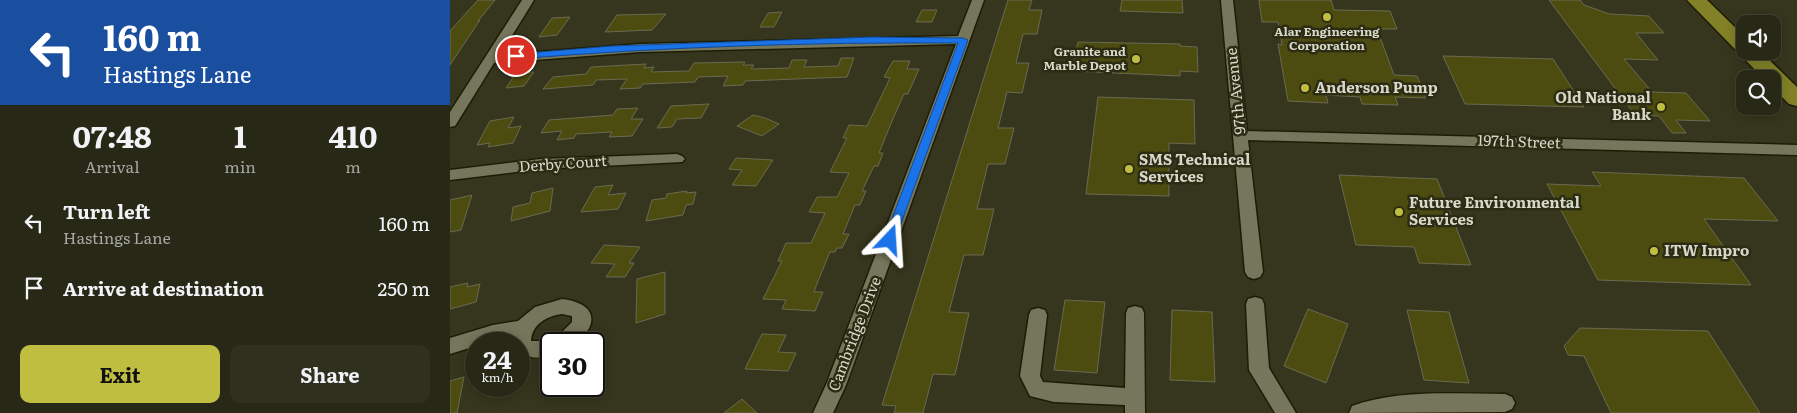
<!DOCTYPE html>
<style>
:root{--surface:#282816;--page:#30301f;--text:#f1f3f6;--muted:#a5a6a1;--line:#444435;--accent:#c0be40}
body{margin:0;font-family:Literata,serif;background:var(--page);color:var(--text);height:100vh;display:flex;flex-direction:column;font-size:19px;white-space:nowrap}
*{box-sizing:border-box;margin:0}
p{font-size:16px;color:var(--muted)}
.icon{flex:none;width:28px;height:28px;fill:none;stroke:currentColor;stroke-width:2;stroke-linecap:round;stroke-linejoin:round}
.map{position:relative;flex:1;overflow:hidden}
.drawer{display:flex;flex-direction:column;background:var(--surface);width:450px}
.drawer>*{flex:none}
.hud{background:#1a4fa0;color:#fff;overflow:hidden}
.fabs{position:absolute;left:1286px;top:15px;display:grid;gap:10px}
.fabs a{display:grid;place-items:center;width:45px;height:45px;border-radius:10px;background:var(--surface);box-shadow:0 2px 12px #0003,0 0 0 1px var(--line);font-size:25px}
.speed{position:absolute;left:15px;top:332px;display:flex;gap:10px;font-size:25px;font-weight:700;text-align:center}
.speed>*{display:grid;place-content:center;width:65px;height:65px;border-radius:50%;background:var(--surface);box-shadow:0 2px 12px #0003,0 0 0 1px var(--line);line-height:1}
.speed small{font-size:12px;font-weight:400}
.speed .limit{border:2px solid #111;border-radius:8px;background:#fff;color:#111}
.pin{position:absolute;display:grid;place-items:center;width:42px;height:42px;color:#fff;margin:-21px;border:2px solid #fff;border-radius:50%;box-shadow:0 1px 5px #0007}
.me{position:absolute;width:55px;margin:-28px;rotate:20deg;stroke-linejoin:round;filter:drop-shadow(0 0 4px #0008)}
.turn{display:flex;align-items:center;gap:18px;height:105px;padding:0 20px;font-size:22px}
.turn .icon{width:65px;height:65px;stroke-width:2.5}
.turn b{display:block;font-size:35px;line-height:42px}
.eta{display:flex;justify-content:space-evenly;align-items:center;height:85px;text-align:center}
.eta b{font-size:30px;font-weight:700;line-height:35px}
.action{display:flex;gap:10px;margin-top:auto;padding:10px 20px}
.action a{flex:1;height:58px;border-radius:10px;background:var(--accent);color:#111;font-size:20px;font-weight:700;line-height:58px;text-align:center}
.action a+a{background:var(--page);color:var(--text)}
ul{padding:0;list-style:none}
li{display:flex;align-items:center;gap:15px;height:65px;padding:0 20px}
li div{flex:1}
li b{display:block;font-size:19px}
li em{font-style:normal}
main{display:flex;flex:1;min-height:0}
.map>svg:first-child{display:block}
.building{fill:#4d4c10;stroke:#696a50}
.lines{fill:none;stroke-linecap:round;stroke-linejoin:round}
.street-casing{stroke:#1d1d06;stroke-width:3}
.primary-casing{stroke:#1d1d06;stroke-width:3}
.street{fill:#75765b;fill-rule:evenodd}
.primary{fill:#828127;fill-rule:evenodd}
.route{fill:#1a73e8;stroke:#114b97}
.poi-dot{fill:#c0be40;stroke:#2c2c14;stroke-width:2}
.labels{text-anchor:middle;stroke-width:5;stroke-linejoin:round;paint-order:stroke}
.far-poi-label{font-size:12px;font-weight:bold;fill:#d7d8c9;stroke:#2c2c14}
.poi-label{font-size:15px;font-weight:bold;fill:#d7d8c9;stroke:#2c2c14;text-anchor:start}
.street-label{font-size:15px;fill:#d7d8c9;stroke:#2c2c14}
</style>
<main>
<section class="drawer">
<div class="hud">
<div class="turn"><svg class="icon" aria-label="left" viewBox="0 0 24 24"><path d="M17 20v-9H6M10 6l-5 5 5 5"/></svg><div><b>160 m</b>Hastings Lane</div></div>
</div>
<div class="eta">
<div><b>07:48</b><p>Arrival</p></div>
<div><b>1</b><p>min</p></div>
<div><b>410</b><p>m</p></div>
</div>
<ul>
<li><svg class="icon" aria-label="left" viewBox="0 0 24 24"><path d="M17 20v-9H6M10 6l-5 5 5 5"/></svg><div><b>Turn left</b><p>Hastings Lane</p></div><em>160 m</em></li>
<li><svg class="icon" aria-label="arrive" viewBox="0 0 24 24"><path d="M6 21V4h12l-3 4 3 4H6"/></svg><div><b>Arrive at destination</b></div><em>250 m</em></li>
</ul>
<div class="action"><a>Exit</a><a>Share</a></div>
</section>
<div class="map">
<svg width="1347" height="413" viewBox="0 0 1347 413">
<rect width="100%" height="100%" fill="#36361e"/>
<g class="building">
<polygon points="28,0 45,0 28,21 30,20 0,65 0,31"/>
<polygon points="558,0 582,0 579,10 592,10 587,34 573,34 566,63 579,63 572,93 557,92 548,128 564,128 555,164 538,164 527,209 544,209 533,255 514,255 499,312 519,313 505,375 483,374 473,413 444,413 446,406 432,405"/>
<polygon points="672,0 732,0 733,13 670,11"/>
<polygon points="809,0 881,0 884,10 940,11 947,29 927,29 944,75 967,76 976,98 945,97 948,105 912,104 910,97 876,95 878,103 838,101 828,44 832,45 828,22 812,22"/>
<polygon points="1099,0 1130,0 1134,5 1159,14 1199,16 1214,33 1186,33 1208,60 1174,59 1202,92 1236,93 1260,121 1226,120 1236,133 1222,133 1209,116 1185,115"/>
<polygon points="472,10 487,10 482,22 466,22"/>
<polygon points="332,12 324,27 310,27 318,13"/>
<polygon points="216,14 202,30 155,32 167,15"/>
<polygon points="120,17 107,35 89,37 102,18"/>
<polygon points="628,42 730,44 730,46 747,47 748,72 730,71 730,76 622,71"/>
<polygon points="993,56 1103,59 1134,107 1015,104"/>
<polygon points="391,58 404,58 397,77 295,81 293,85 273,86 278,76 248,77 245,82 193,84 190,88 170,89 177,79 146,80 143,85 93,89 103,77 136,74 141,67 196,64 194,68 204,67 201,72 239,71 244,63 295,62 293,65 304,65 301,69 339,68 342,60 357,60 354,67 388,66"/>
<polygon points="443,61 460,61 457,69 469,69 458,94 454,94 442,121 429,153 433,153 428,166 424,166 412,191 416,191 410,205 405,205 393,234 399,234 392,248 387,248 385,252 380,252 368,281 364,292 373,292 365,311 332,309 336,300 313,299 332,261 328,261 336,243 361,243 375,213 359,212 367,197 387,197 399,173 380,172 397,138 393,138 399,125 417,126 440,78 434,77"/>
<polygon points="84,72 74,86 56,88 66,73"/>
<polygon points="648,97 744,100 745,144 719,143 719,196 636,194"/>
<polygon points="259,104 251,118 227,119 222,127 207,128 221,106"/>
<polygon points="188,108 181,119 193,119 182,136 159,137 162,132 126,134 124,138 107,140 112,131 91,133 99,120 163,115 167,109"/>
<polygon points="303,115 315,118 329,124 312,136 287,126"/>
<polygon points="64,117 58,128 71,126 63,143 38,147 40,143 27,145 40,121"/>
<polygon points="286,158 323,160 306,186 282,185 292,170 279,169"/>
<polygon points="1142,172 1294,178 1328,221 1254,219 1301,285 1148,280 1097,184 1151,186"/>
<polygon points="889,175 987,179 1021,265 969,263 964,247 906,245"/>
<polygon points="163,185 158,195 176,193 168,209 131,212 145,187"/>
<polygon points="103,188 100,211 61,221 63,207 80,203 82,193"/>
<polygon points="237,191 236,193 246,192 243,204 236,205 233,215 196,221 202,200 216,198 217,194"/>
<polygon points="22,195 11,230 0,232 0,200"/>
<polygon points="154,245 190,247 179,263 184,263 175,277 156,277 165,264 141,263"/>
<polygon points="215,272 215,314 186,323 187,279"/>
<polygon points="18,283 17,287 30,284 26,302 0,309 0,287"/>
<polygon points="615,300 655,302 647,373 604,370"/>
<polygon points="858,309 898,324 876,383 834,366"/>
<polygon points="722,310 762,312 765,382 720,380"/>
<polygon points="957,310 999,312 1019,383 974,380"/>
<polygon points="1130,328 1258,331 1310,413 1161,413 1134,356 1118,355 1114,346"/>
<polygon points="312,334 336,335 328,352 346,353 338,371 295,369"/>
<polygon points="14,377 7,413 0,413 0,381"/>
<polygon points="292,399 307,413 274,413"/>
</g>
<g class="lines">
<g class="street-casing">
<g id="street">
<polygon points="72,0 84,0 50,55 190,44 508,36 522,0 534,0 396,385 383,413 363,413 376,385 506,44 190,52 44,63 5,126 0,127 0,112"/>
<polygon points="771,0 783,0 797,131 1347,145 1347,155 798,140 813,272 810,277 804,279 798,277 795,272"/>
<polygon points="227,154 232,156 235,159 232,162 90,169 0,180 0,170 90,159"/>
<polygon points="805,297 812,299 814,304 819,368 846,413 825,413 799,370 796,304 798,299"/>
<path d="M112,299C145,303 151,322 126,344H101V356C89,359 80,358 69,353V344H61L62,338L26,344V346L0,354V338L43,325L68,321L85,307ZM112,314L122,316V322L103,341H81C82,324 97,316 112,314Z"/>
<polygon points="685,306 692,308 694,313 695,413 675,413 675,405 604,402 580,396 570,376 579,315 581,310 588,308 595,310 597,315 590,376 593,382 675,388 676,313 678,308"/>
<path d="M1055,394L1062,397L1065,403L1062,409L1055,412L899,413L902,406C950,389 1004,394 1055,394Z"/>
</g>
</g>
<g class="primary-casing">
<polygon id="primary" points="1237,0 1257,0 1295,37 1295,51 1310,51 1347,87 1347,106 1339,104 1322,87 1322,79 1314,79"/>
</g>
<use href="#street" class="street"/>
<use href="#primary" class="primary"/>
</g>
<path class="route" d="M423,37L513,38L518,40L445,240L440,244L434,240L508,43C361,42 213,47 66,59L62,56L66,54L162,46Z"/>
<g class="poi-dot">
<circle cx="877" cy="17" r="5"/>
<circle cx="686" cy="59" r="5"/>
<circle cx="855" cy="88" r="5"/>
<circle cx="1211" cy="107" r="5"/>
<circle cx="679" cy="169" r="5"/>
<circle cx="949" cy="212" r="5"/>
<circle cx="1204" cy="251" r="5"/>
</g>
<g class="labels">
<g class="far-poi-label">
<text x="877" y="36">Alar Engineering<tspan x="877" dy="14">Corporation</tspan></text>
<text x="676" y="56" text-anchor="end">Granite and<tspan x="676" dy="14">Marble Depot</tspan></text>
</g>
<g class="poi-label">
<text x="865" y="93">Anderson Pump</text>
<text x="1201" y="103" text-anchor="end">Old National<tspan x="1201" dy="17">Bank</tspan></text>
<text x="689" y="165">SMS Technical<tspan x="689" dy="17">Services</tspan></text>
<text x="959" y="208">Future Environmental<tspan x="959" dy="17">Services</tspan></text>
<text x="1214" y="256">ITW Impro</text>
</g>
<g class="street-label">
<text transform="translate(786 91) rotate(-96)" y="5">97th Avenue</text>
<text transform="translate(1069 142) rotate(2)" y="5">197th Street</text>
<text transform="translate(113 164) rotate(-4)" y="5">Derby Court</text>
<text transform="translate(405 334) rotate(-69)" y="5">Cambridge Drive</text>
</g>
</g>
</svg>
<div class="fabs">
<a><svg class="icon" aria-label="sound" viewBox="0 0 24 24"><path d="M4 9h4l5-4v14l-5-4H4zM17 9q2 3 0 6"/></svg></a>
<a><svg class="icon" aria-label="search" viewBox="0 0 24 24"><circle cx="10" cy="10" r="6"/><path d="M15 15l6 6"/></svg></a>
</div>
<div class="speed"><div>24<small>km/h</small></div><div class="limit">30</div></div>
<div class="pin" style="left:66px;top:56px;background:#d93025"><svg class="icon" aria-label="arrive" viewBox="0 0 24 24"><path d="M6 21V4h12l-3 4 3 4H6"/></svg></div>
<svg class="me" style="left:440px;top:240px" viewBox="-20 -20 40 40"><path d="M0-17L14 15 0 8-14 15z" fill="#1a73e8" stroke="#fff" stroke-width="4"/></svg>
</div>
</main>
